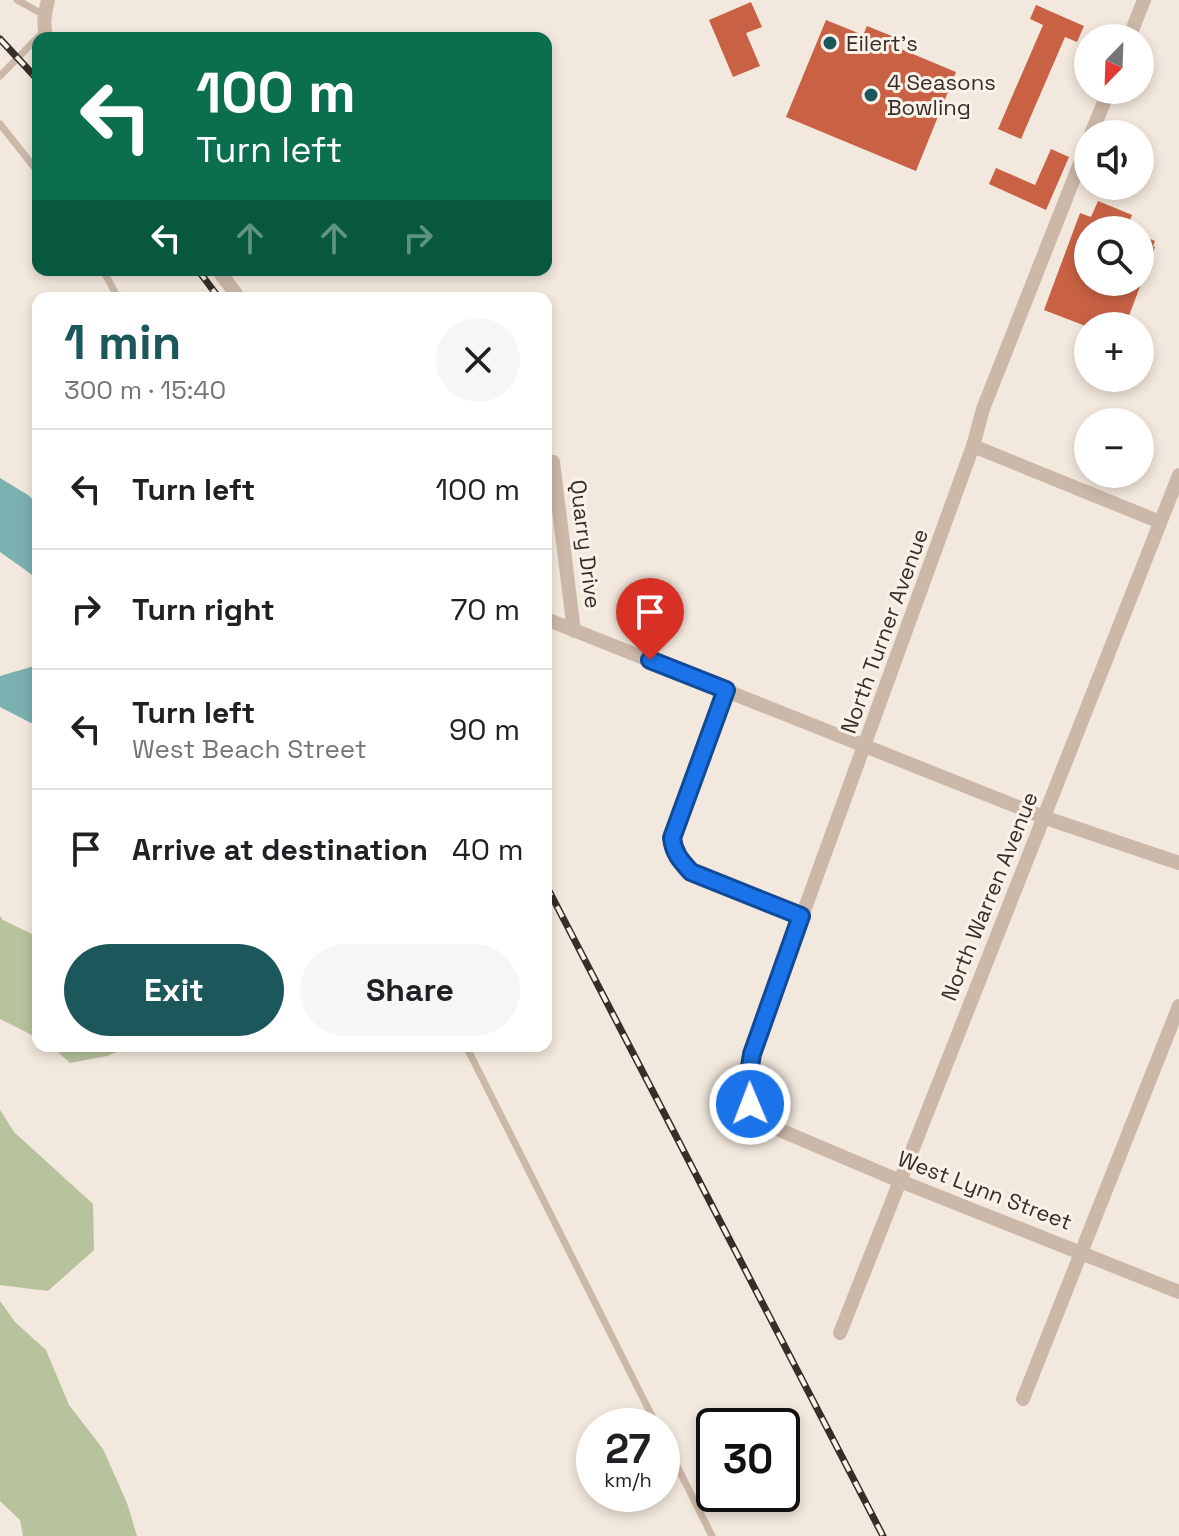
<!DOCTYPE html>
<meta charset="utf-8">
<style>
:root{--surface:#fff;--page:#f6f6f6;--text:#202124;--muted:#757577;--line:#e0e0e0;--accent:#1c585b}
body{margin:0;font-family:"Space Grotesk",sans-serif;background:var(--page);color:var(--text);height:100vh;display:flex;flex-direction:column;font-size:30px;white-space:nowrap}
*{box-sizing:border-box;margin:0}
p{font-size:26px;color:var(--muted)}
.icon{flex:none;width:44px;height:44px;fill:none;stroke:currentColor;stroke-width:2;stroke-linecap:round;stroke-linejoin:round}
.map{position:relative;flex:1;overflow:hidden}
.sheet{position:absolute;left:32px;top:292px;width:520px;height:760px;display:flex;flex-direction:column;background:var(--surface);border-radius:16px;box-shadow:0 4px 12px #0003}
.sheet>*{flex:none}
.banner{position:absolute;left:32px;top:32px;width:520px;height:244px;border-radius:16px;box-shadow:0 4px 12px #0003;background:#0b6e4f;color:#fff;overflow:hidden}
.needle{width:52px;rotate:203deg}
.buttons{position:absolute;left:1074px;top:24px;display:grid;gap:16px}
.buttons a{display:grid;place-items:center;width:80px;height:80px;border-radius:50%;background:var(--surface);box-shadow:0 4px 12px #0003;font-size:40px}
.speed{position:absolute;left:576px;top:1408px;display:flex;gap:16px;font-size:40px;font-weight:700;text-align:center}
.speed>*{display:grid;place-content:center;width:104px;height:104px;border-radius:50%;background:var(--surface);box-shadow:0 4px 12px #0003;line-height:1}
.speed small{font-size:20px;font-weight:400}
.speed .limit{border:4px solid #111;border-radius:12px;background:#fff;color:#111}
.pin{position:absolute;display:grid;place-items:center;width:68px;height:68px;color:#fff;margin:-82px -34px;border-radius:50% 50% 50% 0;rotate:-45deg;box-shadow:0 0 8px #0007}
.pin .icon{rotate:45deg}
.me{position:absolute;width:88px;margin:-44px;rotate:359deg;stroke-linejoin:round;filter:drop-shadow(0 0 6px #0008)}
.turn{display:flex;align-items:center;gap:28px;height:168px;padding:0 32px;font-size:36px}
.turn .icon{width:104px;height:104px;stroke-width:2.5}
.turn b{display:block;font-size:56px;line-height:68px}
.lanes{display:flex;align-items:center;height:76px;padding:0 32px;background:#0003;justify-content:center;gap:40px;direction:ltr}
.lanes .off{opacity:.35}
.round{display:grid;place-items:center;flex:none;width:84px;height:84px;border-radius:42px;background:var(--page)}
.summary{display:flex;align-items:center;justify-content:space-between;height:136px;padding:0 32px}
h1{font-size:48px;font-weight:800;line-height:60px;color:var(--accent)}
.button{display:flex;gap:16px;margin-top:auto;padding:16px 32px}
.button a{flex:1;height:92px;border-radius:48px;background:var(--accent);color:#fff;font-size:32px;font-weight:800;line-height:92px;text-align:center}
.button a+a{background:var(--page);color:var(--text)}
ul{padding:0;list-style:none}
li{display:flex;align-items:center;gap:24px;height:120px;padding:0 32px;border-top:2px solid var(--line)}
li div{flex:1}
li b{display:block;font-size:30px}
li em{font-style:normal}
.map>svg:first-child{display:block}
.green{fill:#b7c39c}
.water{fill:#7bb0b1}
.building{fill:#c96244}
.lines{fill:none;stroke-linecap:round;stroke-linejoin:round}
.service{stroke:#ccb8a8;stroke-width:7}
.minor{stroke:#ccb8a8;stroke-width:14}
.rail-casing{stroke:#382d28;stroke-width:7}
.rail{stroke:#faf2e9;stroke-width:4;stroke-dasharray:12;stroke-linecap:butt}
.route-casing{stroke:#114b97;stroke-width:20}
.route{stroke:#1a73e8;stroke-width:14}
.poi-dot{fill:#1c585b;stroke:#faf2e9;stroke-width:3}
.labels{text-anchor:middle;stroke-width:6;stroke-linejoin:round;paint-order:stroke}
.poi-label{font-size:22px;fill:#382d28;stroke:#faf2e9;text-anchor:start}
.street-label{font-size:22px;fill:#382d28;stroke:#faf2e9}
</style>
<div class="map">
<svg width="1179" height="1536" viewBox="0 0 1179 1536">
<rect width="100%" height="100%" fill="#f3e8dd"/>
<g class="green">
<polygon points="0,916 3,920 38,937 38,1038 0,1019"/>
<polygon points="51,1046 131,1046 107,1056 70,1063"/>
<polygon points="0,1110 14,1132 93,1204 94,1250 48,1291 0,1285"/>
<polygon points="0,1301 15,1322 46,1350 69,1405 103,1449 127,1503 137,1536 23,1536 20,1520 0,1501"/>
</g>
<g class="water">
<polygon points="0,478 28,495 38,504 38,579 0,552"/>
<polygon points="38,665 38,722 31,723 0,707 0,676"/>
</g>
<g class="building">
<polygon points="751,2 762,27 746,33 760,66 733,77 709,20"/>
<polygon points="1036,5 1084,26 1077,42 1065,37 1021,139 998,129 1043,25 1030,19"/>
<polygon points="826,20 863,35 867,26 899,39 896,47 956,72 916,171 786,117"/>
<polygon points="1051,149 1069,157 1046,210 989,184 996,168 1035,185"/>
<polygon points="1098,201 1132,215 1126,230 1088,230 1088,282 1140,282 1140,235 1155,241 1153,246 1155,247 1125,326 1088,327 1044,310 1080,213 1091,217"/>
</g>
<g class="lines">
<g class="service">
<polyline points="17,0 44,15"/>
<polyline points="0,76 44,31"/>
<polyline points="0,124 38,172"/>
<polyline points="103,270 118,298"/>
<polyline points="466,1046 657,1426"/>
<polyline points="662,1436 712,1536"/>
</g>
<g class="minor">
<path d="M47,38C42,25 45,13 48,0"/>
<polyline points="1129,38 1144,0"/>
<polyline points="1091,134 1109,90"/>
<path d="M1088,143L983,409L973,446L752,1054C743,1089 742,1106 775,1128L900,1181L1179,1292"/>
<polyline points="218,270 239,298"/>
<polyline points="973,446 1160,522"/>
<polyline points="553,462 574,631"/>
<polyline points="546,619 1043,817 1179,863"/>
<polyline points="726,690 672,838 674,850 691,872 801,916"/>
<polyline points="840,1333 1179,475"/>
<polyline points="1023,1399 1179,1006"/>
</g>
<g class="rail-casing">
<g id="rail">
<polyline points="0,39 38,80"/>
<polyline points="198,270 219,298"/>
<polyline points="546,885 883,1536"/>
</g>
</g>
<use href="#rail" class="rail"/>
</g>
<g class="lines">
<g class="route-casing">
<path id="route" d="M650,660L726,690L672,838C674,854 681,861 691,872L801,916L752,1054L746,1091L750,1104"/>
</g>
<use href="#route" class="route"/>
</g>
<g class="poi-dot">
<circle cx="830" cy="43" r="8"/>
<circle cx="871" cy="95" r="8"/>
</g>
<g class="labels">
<g class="poi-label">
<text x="846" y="51">Eilert's</text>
<text x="887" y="90">4 Seasons<tspan x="887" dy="25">Bowling</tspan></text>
</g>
<g class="street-label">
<text transform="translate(586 544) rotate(83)" y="8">Quarry Drive</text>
<text transform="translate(884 631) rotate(-70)" y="8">North Turner Avenue</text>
<text transform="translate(989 896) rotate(-68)" y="8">North Warren Avenue</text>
<text transform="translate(985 1190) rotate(21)" y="8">West Lynn Street</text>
</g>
</g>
</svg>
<div class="buttons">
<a><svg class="needle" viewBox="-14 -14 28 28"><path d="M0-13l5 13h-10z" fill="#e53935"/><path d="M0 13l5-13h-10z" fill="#757577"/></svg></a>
<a><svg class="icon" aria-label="sound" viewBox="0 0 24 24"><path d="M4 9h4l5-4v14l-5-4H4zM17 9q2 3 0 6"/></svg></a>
<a><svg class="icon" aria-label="search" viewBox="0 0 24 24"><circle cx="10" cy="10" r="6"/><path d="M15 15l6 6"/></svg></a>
<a>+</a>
<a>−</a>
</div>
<div class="speed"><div>27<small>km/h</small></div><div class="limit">30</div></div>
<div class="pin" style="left:650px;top:660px;background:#d93025"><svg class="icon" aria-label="arrive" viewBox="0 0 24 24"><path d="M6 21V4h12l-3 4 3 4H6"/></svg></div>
<svg class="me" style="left:750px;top:1104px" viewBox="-20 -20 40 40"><circle r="17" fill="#1a73e8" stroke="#fff" stroke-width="3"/><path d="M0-11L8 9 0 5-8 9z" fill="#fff"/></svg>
<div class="banner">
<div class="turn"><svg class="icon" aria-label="left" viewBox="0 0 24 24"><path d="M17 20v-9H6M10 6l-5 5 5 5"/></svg><div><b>100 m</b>Turn left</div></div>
<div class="lanes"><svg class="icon" aria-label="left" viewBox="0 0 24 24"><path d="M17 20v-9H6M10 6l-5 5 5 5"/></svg><svg class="icon off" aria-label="ahead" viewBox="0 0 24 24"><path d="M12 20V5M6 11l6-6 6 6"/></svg><svg class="icon off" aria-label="ahead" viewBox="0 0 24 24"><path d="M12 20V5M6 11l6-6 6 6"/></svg><svg class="icon off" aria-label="right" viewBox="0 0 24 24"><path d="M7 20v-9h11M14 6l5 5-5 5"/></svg></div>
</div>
<section class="sheet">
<div class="summary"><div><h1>1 min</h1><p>300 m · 15:40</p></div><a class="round"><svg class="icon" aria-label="close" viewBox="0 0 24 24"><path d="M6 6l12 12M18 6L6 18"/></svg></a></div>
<ul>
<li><svg class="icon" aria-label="left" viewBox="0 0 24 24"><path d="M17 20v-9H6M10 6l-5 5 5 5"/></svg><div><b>Turn left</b></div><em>100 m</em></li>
<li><svg class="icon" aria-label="right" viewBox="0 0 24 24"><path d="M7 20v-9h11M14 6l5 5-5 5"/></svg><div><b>Turn right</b></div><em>70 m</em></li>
<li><svg class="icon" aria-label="left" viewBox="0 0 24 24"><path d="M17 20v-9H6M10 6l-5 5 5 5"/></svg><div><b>Turn left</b><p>West Beach Street</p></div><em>90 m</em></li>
<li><svg class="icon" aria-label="arrive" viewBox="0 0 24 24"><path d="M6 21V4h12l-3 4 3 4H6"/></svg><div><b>Arrive at destination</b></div><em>40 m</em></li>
</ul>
<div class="button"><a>Exit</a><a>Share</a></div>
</section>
</div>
